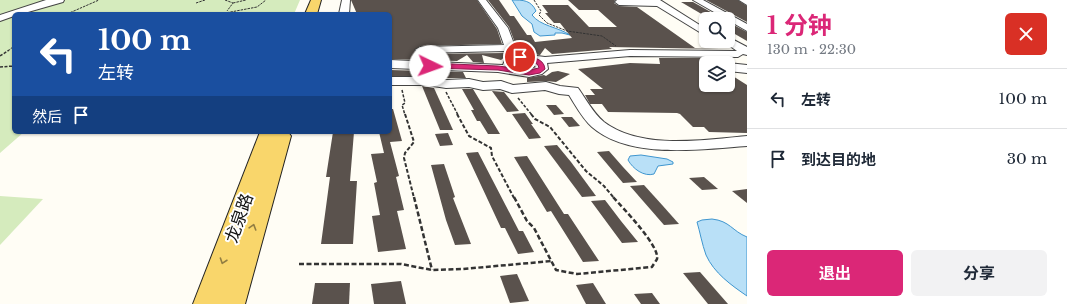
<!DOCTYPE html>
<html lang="zh">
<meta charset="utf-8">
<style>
:root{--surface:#fff;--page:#f2f2f3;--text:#1f2937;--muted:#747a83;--line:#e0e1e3;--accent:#db2777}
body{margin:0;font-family:"Libre Baskerville","Noto Sans SC",serif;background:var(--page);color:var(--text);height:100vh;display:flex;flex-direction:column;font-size:15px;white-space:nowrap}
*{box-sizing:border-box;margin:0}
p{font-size:13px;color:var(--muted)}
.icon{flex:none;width:22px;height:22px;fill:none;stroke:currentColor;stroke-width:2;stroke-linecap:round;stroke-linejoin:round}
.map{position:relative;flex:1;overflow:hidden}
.drawer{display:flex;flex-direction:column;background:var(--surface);width:320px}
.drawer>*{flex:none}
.hud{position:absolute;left:12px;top:12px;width:380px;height:122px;border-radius:6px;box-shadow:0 1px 3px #0004;background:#1a4fa0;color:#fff;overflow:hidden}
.controls{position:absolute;left:699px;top:12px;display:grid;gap:8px}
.controls a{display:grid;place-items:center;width:36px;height:36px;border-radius:6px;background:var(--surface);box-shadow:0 1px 3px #0004;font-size:20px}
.pin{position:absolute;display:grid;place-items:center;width:34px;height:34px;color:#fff;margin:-17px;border:2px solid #fff;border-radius:50%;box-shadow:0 1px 4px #0007}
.me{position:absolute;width:44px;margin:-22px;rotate:93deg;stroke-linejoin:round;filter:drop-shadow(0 0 3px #0008)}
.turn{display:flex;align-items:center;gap:14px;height:84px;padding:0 20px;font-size:18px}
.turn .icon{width:52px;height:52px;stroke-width:2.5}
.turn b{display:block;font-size:28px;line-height:34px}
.then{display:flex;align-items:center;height:38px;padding:0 20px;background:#0003;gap:8px;font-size:15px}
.round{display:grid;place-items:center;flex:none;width:42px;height:42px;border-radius:6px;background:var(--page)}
.overview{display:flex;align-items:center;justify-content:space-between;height:68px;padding:0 20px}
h1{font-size:24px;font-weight:700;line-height:30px;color:var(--accent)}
.cta{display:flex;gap:8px;margin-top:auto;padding:8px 20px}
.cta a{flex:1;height:46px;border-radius:6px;background:var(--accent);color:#fff;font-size:16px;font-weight:700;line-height:46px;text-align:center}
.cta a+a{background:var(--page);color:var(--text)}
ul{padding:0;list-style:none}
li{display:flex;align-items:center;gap:12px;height:60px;padding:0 20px;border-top:1px solid var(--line)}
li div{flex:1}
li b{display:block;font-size:15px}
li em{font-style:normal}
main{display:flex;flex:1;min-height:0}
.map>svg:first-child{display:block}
.green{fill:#d5ebbd}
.water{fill:#b9e0f7;stroke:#3f96cf}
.building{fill:#5a524d}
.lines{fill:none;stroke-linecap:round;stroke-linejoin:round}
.minor-casing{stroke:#444;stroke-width:2}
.major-casing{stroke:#222;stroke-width:2}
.path-far3{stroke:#333;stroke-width:1;stroke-dasharray:2.5 1;stroke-linecap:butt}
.path-far2{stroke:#333;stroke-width:1.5;stroke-dasharray:3 1.5;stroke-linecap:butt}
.path-far1{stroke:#333;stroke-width:2;stroke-dasharray:4 2;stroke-linecap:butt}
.path{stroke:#333;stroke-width:2.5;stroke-dasharray:5 2.5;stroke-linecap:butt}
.minor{fill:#fff;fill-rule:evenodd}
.major{fill:#f9d66b;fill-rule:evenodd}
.oneway{stroke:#917d42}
.route{fill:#db2777;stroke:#8e194d}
.labels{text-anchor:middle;stroke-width:4;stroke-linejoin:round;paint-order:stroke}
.near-street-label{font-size:17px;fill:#111;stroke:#fff}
</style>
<main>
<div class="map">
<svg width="747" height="304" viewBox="0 0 747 304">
<rect width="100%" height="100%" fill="#fffdf5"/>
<g class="green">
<polygon points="0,0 300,0 294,14 14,14 14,132 24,132 0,153"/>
<polygon points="0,196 43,199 0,245"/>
</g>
<g class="water">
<path d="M512,0C523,0 531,0 536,11L532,15C540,26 558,27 570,35L562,33H555V35L540,36L534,32L532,24L522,16Z"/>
<path d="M641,155L667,159L673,162V164L658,166L654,174C644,177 633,169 628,160L630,156Z"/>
<path d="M712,219C730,221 732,231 747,237V296C731,285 714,273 706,255C702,244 700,232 697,222L702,220Z"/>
</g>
<g class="building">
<polygon points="351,0 477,0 497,29 502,44 420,46 414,51 420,54 505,53 507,55 501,60 482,55 484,63 473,62 467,55 457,61 390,59 390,14 357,14"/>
<polygon points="488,0 499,0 510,16 514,16 527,35 531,35 535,42 572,38 560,23 554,23 545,13 548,13 542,5 568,5 589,27 617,27 598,10 579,10 568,0 615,0 614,3 619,6 637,7 695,48 719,49 609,47 612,49 552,54 545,48 540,55 522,53 517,48 509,27"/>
<polygon points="706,0 738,0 747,6 747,22"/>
<polygon points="681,2 693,2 723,19 710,19"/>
<polygon points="728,22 747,32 747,41 728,30"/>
<polygon points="659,58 706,58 706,85 720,85 728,91 728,73 747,85 747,133 709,132 704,127 693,127 680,114 677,113 608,112 602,104 590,104 585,95 595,95 590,89 603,89 578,69 630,63 660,64"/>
<polygon points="390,70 463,72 466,78 446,78 427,76 390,76"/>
<polygon points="558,71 570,74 556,82 546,81 527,82 527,78 544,75 546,76 552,72"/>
<polygon points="422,86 434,88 453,130 440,130"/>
<polygon points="462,89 473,89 500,134 488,134 480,121 477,121 471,110 474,110"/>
<polygon points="492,91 504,92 519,111 507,112"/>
<polygon points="546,105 556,105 564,114 554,115"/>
<polygon points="390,109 393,109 402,141 390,142 399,176 396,177 404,210 397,211 406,249 378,252 372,216 380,215 374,183 377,182 371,154 384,153 379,132 390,132"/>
<polygon points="525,113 533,124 531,124 541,138 529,139 512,114"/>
<polygon points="561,117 572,117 580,126 569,127"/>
<polygon points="333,132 354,132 350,181 357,181 353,244 321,244 330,177 326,177"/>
<polygon points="448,133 453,145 440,146 435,134"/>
<polygon points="557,145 571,162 596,196 582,197 544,146"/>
<polygon points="609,151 623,167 637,182 623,183 597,152"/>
<polygon points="478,152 519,231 523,231 534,252 518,254 505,228 501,228 466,153"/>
<polygon points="527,156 564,214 568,214 599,261 583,262 551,211 547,212 514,157"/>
<polygon points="444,164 455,197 453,198 471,244 455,245 446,220 431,165"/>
<polygon points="704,177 718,189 702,190 689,178"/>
<polygon points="644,185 663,206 679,224 664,225 630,186"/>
<polygon points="747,189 747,203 732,191"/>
<polygon points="605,200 621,221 638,242 622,243 591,201"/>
<polygon points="700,272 728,304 708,304 683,273"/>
<polygon points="517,274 529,301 510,303 500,276"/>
<polygon points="401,281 406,304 374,304 371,284"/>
<polygon points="315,283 350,283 349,304 312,304"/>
<polygon points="593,283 606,304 586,304 576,285"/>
<polygon points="652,293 660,304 641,304 634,294"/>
</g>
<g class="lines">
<g class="minor-casing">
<g id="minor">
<polygon points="46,0 64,0 63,2 21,14 14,14 14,16 0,21 0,15"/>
<polygon points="342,0 350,0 349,14 339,14"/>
<path d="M478,0H486L508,28L516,49L521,54L545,57L630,50L737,51L723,41H728V37L747,47V55L743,54L738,57L630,56L547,63L548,69L542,74L529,77L498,72L390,68V60L503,65L506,57L510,56L506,51L420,53L415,50L420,47L504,45L498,28ZM519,60L530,62L536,67C528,71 521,68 514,63L515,61Z"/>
<polygon points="617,0 660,0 706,29 706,36 657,6 619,5 615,2"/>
<polygon points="693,0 703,0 747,24 747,31"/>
<polygon points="739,0 747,0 747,5"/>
<polygon points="728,63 747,65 747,73 728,71"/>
<path d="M390,77H427L446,80L469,79L483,82L501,81L513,85L546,82L560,86L578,88C586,99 593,113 604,122C641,150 703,140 747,136V146C701,149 630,160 592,127C582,118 576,106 569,95L559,94L545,90L512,93L500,89L483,90L469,87L446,88L427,85H390Z"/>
</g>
</g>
<g class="major-casing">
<g id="major">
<polygon points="311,0 321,0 317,14 305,14"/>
<polygon points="260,132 288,132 291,136 245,304 193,304"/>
</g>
</g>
<g class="path-far3">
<polyline points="225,0 233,3 227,11"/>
<polyline points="534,0 541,11 539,15 547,23 567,31 602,36 616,46"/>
<polyline points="196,3 205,0"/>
<polyline points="233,3 246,0"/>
<polyline points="67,14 99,0"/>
<polyline points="220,14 257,7 266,0"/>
<polyline points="8,51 14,46"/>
</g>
<g class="path-far2">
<polyline points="0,56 9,50"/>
<polyline points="0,67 14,66"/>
<polyline points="402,90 405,103 402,105 405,115"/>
<polyline points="446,92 458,115"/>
<polyline points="518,98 532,115"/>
</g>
<g class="path-far1">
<polyline points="405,114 414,142 405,153 404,158 414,198"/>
<polyline points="457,114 469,136 491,148 492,156 514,198"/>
<polyline points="531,114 535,119 550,127 586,171 604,186 614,198"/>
</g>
<g class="path">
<polyline points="414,197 432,270"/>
<path d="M514,197L527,221L534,228L556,270L577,274L652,267C653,265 656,261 657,259C660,246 622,207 613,197"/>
<polyline points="299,264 401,264 432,270 463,269 552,261"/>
</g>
<use href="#minor" class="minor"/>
<use href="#major" class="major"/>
</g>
<defs><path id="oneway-chevron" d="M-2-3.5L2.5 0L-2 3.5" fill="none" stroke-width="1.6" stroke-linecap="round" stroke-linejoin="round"/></defs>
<g class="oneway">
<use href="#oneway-chevron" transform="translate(253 227) rotate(-73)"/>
<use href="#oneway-chevron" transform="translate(223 261) rotate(109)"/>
</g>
<path class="route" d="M520,55C529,57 544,57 545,69L540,73L529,75L498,70L430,68L427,66L430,63L498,66L529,70L539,68L538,65L534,62L517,59V56Z"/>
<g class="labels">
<g class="near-street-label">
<text transform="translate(239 218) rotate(-71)" y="6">龙泉路</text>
</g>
</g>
</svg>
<div class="controls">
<a><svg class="icon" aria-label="search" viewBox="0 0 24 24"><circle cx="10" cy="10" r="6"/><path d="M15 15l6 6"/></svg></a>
<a><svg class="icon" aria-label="layers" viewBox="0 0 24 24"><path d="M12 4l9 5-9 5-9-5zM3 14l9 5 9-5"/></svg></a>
</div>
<div class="pin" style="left:520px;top:57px;background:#d93025"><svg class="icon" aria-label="arrive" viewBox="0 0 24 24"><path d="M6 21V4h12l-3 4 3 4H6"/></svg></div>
<svg class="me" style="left:430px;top:66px" viewBox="-20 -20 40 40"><circle r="19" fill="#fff"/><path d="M0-13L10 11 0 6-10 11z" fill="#db2777"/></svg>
<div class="hud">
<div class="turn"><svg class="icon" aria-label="left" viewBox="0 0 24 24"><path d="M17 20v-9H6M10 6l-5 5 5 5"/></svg><div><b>100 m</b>左转</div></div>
<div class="then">然后<svg class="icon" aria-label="arrive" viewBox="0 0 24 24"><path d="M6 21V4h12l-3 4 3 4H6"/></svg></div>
</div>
</div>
<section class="drawer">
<div class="overview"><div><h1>1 分钟</h1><p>130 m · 22:30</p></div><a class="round" style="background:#d93025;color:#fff"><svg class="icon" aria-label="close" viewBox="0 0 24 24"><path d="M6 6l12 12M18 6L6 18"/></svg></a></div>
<ul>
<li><svg class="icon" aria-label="left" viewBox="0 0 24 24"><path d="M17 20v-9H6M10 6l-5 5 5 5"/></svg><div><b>左转</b></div><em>100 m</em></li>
<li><svg class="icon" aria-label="arrive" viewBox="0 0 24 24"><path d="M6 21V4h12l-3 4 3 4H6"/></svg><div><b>到达目的地</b></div><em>30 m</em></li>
</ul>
<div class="cta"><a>退出</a><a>分享</a></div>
</section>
</main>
